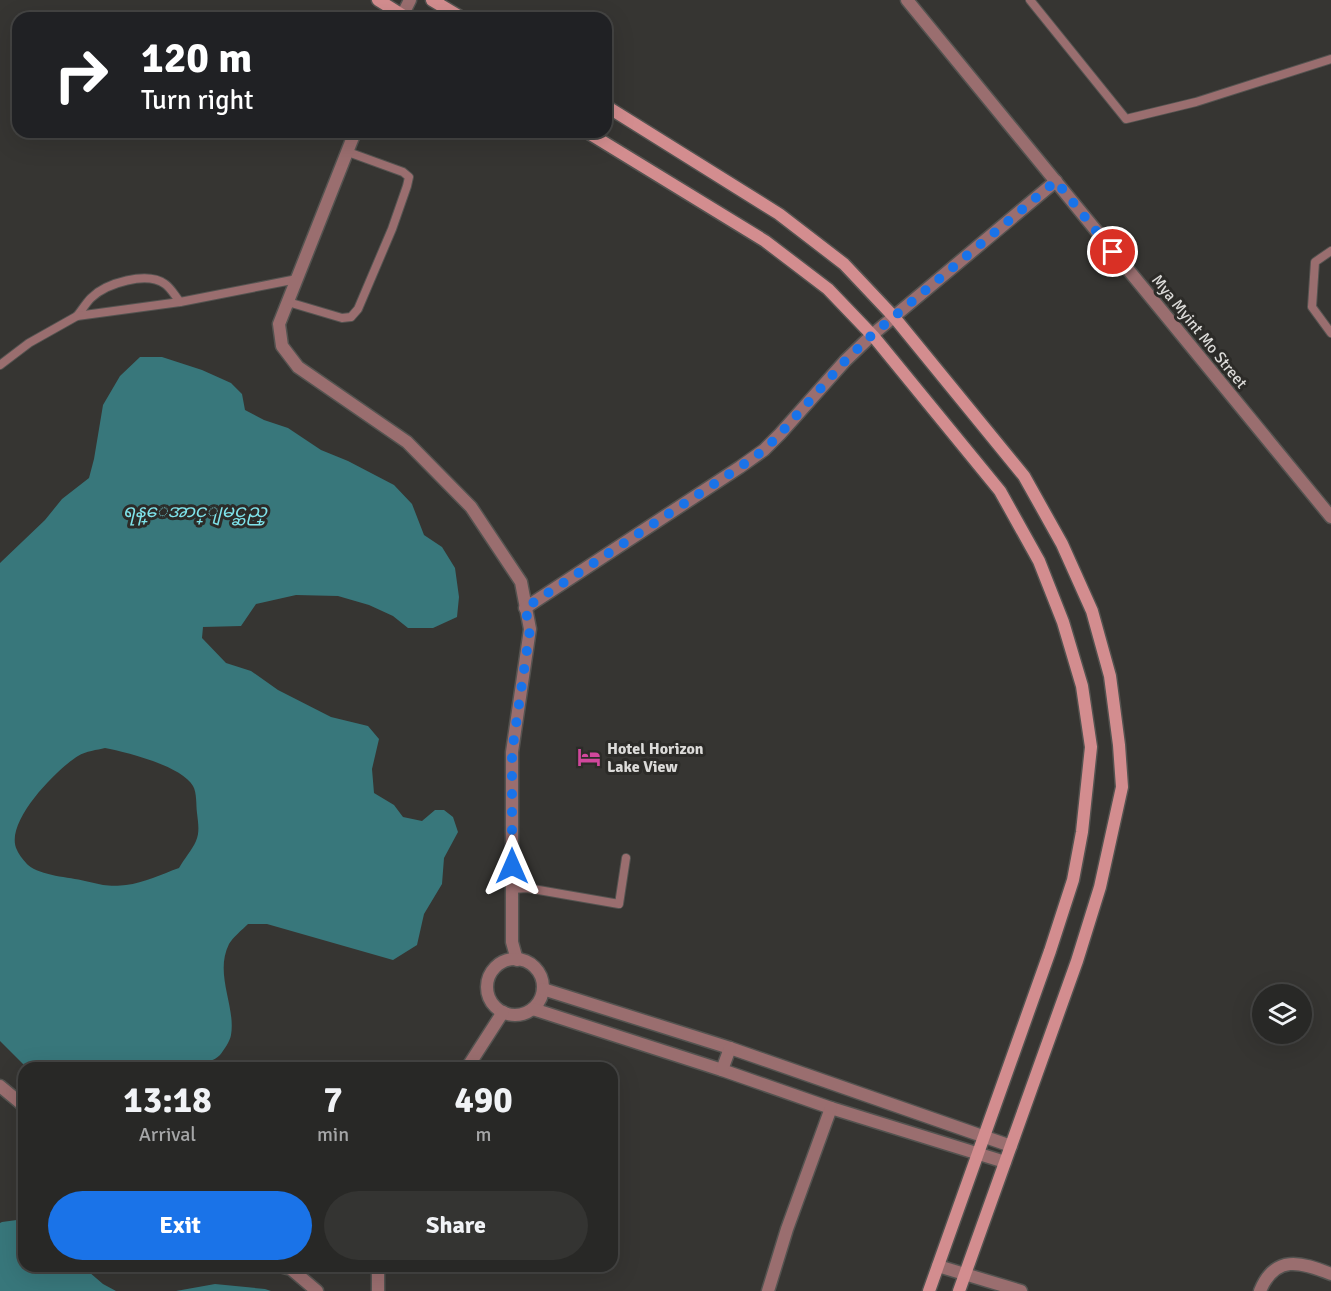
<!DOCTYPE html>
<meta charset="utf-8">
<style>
:root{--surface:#282826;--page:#343432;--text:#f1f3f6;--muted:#a5a6a7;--line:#444443;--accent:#1a73e8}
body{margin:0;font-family:Signika,"Noto Sans Myanmar",sans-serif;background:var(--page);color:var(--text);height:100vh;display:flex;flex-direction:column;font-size:22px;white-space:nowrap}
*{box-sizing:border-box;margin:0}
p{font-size:20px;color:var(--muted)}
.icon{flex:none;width:33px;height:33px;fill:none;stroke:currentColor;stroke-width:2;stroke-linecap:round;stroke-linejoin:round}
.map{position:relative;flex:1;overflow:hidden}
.sheet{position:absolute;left:18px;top:1062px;width:600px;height:210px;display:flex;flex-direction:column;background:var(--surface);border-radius:18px;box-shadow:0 6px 24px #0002,0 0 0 2px var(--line)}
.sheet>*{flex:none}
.top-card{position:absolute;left:12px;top:12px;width:600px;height:126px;border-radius:18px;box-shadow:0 6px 24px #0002,0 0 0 2px var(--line);background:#202124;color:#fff;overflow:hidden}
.tools{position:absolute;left:1252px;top:984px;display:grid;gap:12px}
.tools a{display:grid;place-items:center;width:60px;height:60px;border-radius:50%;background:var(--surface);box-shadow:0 6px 24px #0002,0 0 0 2px var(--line);font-size:30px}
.pin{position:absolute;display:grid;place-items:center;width:51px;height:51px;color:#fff;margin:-26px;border:3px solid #fff;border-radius:50%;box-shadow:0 2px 6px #0007}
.me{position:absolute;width:66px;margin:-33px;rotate:0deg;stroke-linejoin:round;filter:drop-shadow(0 0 4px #0008)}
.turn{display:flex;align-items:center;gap:21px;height:126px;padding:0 30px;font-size:27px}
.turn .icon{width:78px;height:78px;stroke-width:2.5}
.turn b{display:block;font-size:42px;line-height:51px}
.eta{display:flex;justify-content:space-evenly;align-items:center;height:102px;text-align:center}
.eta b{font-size:36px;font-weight:800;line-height:42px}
.button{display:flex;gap:12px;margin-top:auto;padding:12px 30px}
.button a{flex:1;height:69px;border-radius:36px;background:var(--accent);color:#fff;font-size:24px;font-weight:800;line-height:69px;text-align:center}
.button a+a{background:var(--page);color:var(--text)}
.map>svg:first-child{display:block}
.water{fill:#38777b;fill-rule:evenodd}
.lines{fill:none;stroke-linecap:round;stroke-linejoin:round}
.lane-casing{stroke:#545350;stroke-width:10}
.street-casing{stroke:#545350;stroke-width:15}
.secondary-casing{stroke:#545350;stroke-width:15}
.lane{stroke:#9a6e6f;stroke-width:8}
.street{stroke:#9a6e6f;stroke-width:12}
.secondary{stroke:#d38d8f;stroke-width:12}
.route{stroke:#1a73e8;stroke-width:10;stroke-dasharray:0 18}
.labels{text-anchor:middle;stroke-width:6;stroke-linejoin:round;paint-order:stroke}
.street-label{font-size:16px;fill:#dcdbd9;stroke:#2c2b28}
.poi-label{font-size:16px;font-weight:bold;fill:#dcdbd9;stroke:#2c2b28;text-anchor:start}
.water-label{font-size:18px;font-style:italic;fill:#7fe3ea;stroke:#2c2b28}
</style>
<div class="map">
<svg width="1331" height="1291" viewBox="0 0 1331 1291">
<rect width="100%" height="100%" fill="#363532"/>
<g class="water">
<path d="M140,357H162L202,370L231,383L242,394L245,410L264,420L288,428L321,450L348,461L394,485L412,504L424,535L442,547L455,568L459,597L457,617L433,628H408L393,616L369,605L338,596L296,595L256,604L241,626L203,627L202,638L226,663L251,671L278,690L331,717L368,726L379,739L372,769L374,793L394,805L403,817L422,821L435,810H444L453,817L458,832L444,858L442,884L424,914L417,945L393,960L267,924H248C242,930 233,937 229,944C214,974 236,1006 231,1035C230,1041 224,1050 220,1055C208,1067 189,1059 177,1068H27L0,1041V563L45,520L62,499L89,478L94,459L103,405L120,376ZM105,748C126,752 182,766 193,786C197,793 196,805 197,813C198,822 200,832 196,841C192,850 184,859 179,868C162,874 144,883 126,885C119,886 110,886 103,885C97,884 91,882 85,881C69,877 41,876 28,865C25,862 19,855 17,850C3,823 57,769 78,756C86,751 97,750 105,748Z"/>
<polygon points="24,1219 24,1266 82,1266 103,1284 116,1291 0,1291 0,1223 2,1222"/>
<polygon points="215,1284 265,1289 271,1291 176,1291"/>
</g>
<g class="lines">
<g class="lane-casing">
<g id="lane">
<polyline points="1030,0 1126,119 1196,102 1331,59"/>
<polyline points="1331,251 1315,262 1312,307 1331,333"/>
<polyline points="288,302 342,318 351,317 358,309 392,229 407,186 409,177 403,172 348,152"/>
<path d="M77,316C82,310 86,303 91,298C106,283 147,271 165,284C171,288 175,296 180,302"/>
<polyline points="0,365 29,343 77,316 180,302 297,279"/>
<polyline points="512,889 527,888 619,904 626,858"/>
</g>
</g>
<g class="street-casing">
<g id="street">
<polyline points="907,0 1331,517"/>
<polyline points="401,18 410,0"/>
<polyline points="355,132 279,324 282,346 298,367 407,442 471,507 521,582 530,629 512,752 512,942 517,960"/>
<polyline points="525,608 740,467 764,450 780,434 845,361 872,335 1056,181"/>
<circle cx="515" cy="987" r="28"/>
<polyline points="543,989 730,1048 1011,1146"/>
<polyline points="533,1009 722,1070 831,1108 1005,1162"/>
<polyline points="467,1068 503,1012"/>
<polyline points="722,1070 730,1048"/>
<polyline points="0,1086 24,1106"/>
<polyline points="220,1266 229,1266"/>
<polyline points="280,1266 291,1269 317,1291"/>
<polyline points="938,1266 1021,1291"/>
<polyline points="378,1291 378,1266"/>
<polyline points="768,1291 787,1229 831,1108"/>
<path d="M1260,1291C1275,1254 1301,1262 1331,1274"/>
</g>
</g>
<g class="secondary-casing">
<g id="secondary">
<polyline points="378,0 407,18"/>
<polyline points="432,0 462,18"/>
<polyline points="606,106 779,214 844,264 894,317 1024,476 1062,544 1092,611 1110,676 1119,745 1122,787 1100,887 1077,961 959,1291"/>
<polyline points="587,132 765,241 828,289 874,337 1000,491 1039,561 1063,622 1082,686 1091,747 1082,832 1073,880 1050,951 929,1291"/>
</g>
</g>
<use href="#lane" class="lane"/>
<use href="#street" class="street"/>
<use href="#secondary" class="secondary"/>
</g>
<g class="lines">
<polyline class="route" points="512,866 512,752 530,629 525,608 740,467 764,450 780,434 845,361 872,335 1056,181 1113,252"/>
</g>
<defs>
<g id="hotel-bare" transform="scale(1.8)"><path d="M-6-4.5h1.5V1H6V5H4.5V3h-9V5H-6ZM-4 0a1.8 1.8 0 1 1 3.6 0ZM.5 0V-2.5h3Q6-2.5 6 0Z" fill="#d1479c" stroke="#2c2b28" stroke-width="2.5" paint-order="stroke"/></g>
</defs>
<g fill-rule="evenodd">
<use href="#hotel-bare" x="589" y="757"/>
</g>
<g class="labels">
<g class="street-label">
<text transform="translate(1200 331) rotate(51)" y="6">Mya Myint Mo Street</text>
</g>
<g class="poi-label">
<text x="607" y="754">Hotel Horizon<tspan x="607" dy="18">Lake View</tspan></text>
</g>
<g class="water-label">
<text x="195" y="517">ရန္ေအာင္ျမင္ဆည္</text>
</g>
</g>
</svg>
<div class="tools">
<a><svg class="icon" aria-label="layers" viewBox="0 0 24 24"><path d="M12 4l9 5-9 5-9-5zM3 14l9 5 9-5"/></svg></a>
</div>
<div class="pin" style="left:1113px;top:252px;background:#d93025"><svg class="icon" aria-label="arrive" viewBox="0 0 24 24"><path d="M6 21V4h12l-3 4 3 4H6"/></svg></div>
<svg class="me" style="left:512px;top:866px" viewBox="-20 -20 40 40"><path d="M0-17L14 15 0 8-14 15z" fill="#1a73e8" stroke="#fff" stroke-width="4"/></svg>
<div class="top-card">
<div class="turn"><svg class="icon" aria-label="right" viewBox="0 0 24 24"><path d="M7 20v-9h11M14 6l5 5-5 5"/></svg><div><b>120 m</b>Turn right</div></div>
</div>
<section class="sheet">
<div class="eta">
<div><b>13:18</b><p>Arrival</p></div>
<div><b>7</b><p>min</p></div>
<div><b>490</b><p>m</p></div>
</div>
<div class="button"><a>Exit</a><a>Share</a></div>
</section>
</div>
